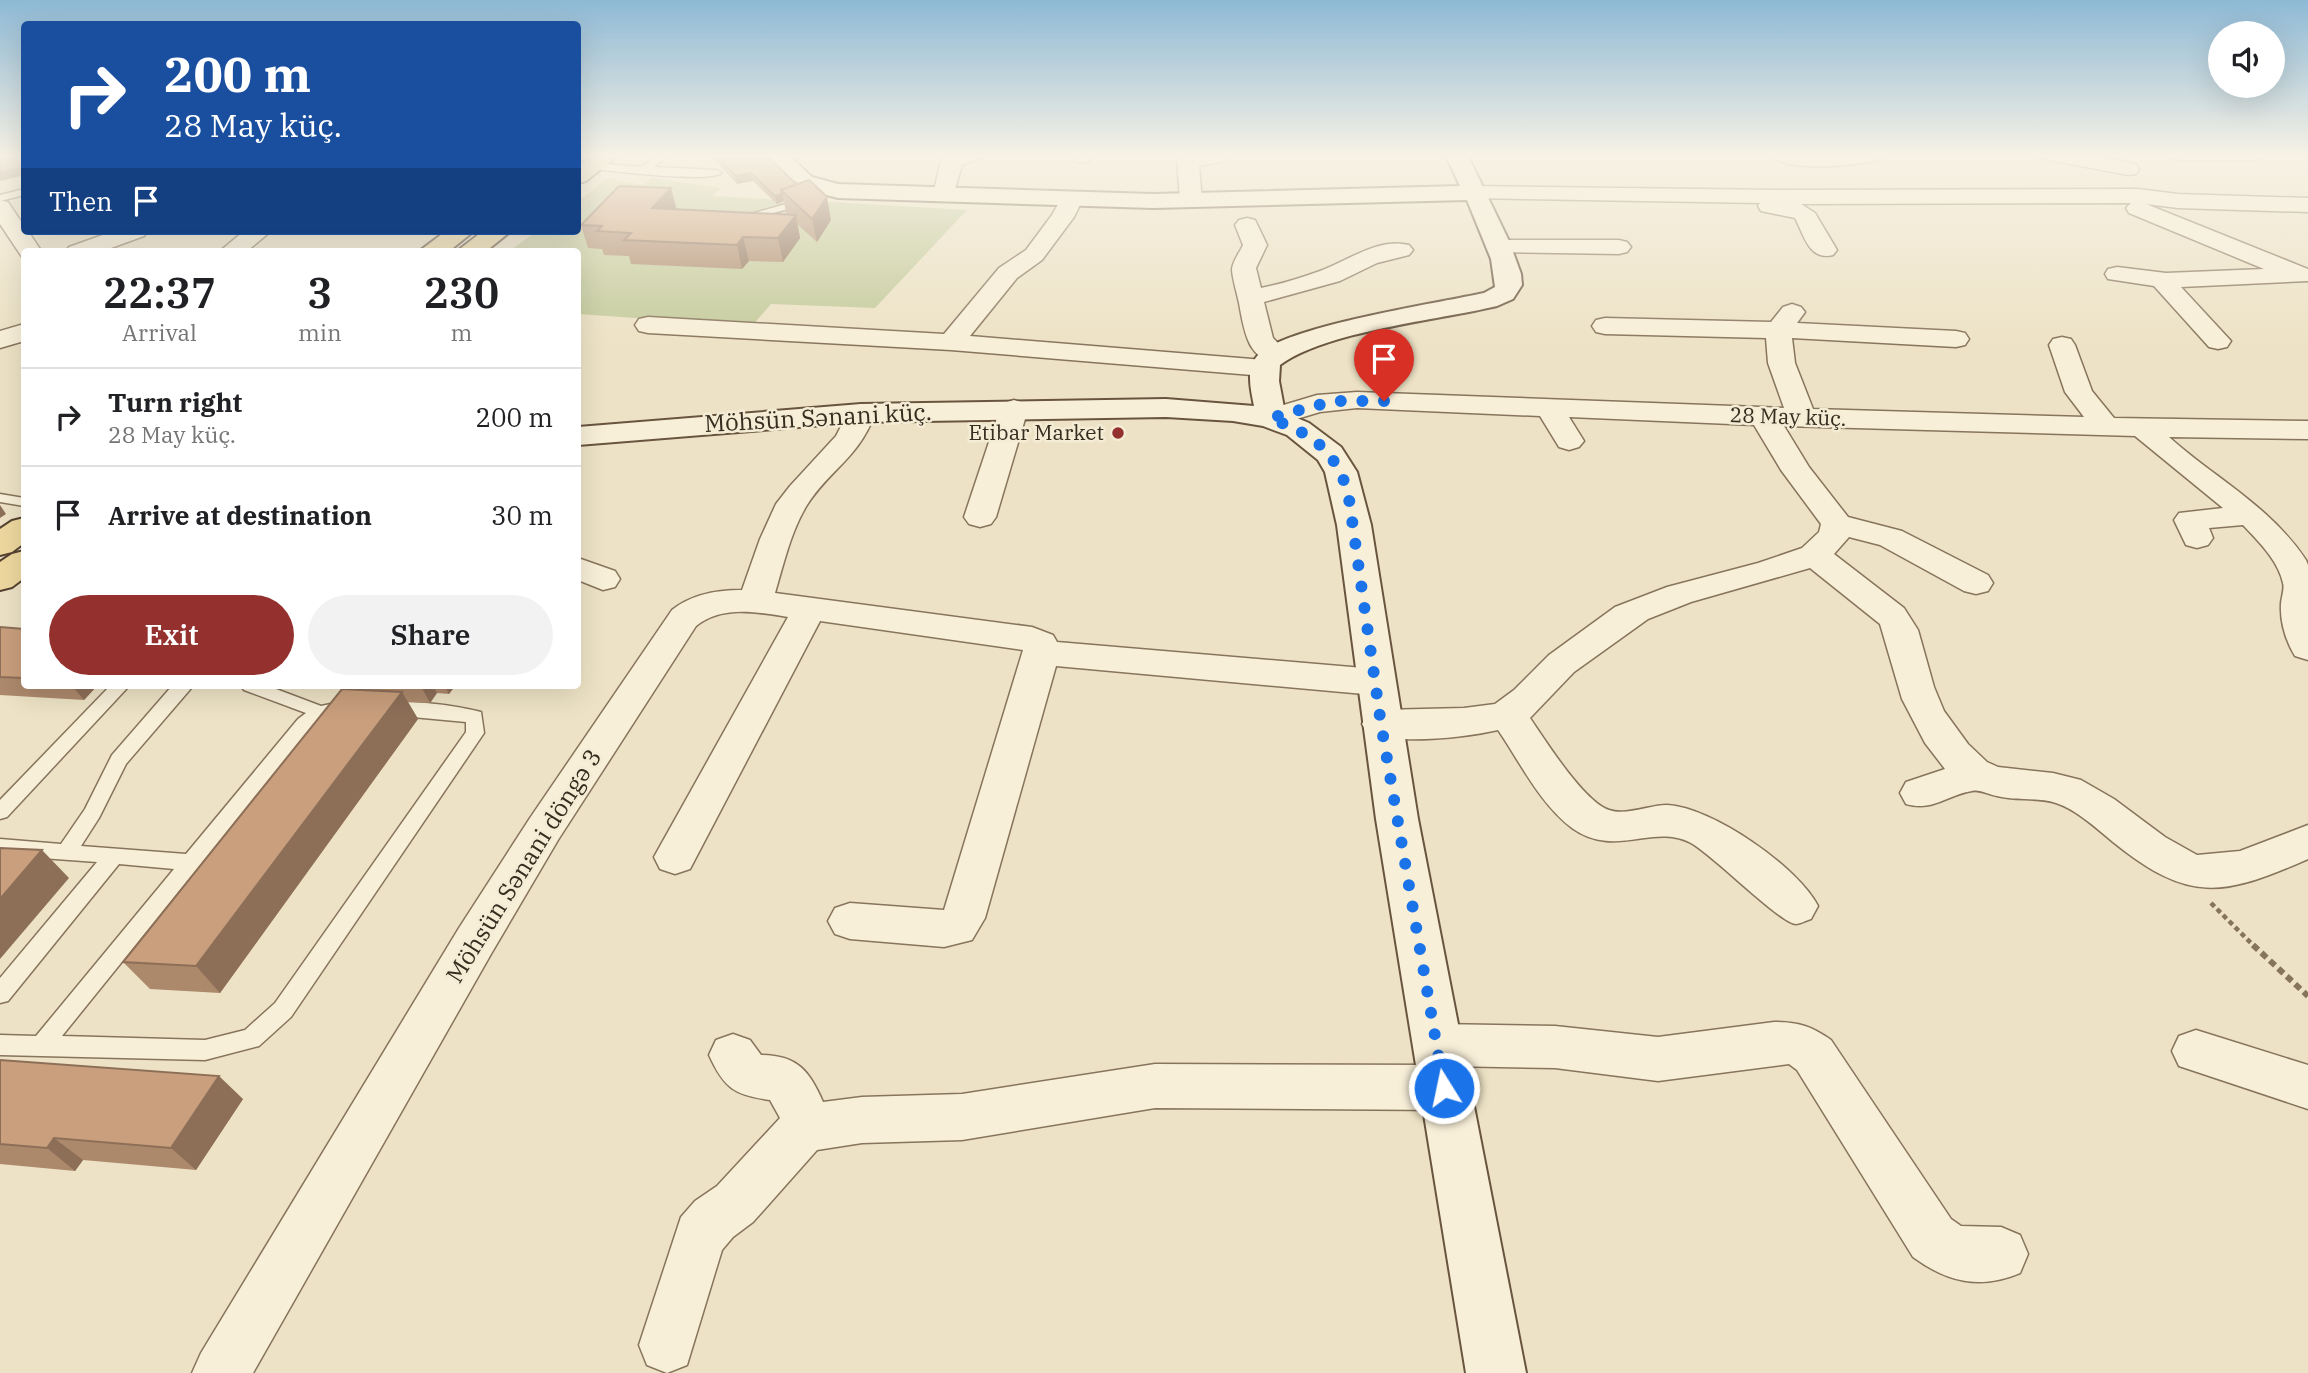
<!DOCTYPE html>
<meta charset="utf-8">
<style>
:root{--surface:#fff;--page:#f2f2f2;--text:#202124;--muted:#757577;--line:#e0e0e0;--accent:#94312e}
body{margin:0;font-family:"IBM Plex Serif",serif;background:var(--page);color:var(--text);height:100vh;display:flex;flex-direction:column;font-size:26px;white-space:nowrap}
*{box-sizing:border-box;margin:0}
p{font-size:23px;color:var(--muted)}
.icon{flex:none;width:38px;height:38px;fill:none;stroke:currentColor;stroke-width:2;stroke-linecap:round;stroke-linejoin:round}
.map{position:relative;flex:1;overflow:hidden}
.drawer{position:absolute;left:21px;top:248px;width:560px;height:441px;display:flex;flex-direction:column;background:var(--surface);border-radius:7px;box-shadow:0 7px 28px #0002}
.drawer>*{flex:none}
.banner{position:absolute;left:21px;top:21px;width:560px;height:214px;border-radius:7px;box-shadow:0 7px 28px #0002;background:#1a4fa0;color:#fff;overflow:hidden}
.controls{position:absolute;left:2208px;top:21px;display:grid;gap:14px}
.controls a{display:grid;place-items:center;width:77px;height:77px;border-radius:50%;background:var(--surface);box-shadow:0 7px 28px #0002;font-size:35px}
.pin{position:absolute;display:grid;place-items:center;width:60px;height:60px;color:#fff;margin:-72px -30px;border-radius:50% 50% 50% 0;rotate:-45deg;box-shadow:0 0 7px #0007}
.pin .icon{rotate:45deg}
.me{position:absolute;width:77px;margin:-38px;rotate:350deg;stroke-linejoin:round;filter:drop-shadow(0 0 5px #0008)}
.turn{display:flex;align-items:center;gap:24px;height:147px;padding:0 28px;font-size:32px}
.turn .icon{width:91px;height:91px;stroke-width:2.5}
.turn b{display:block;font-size:49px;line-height:60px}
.then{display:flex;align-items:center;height:66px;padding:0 28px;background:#0003;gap:14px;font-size:26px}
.eta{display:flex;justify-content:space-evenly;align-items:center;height:119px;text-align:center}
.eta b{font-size:42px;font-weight:600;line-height:49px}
.primary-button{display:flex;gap:14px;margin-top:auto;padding:14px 28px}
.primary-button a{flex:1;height:80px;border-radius:42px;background:var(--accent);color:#fff;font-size:28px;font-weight:600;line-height:80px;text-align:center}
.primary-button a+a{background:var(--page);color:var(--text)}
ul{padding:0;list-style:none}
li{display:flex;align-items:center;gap:21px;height:98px;padding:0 28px;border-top:2px solid var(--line)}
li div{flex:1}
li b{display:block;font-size:26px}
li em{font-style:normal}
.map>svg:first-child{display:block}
.green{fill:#c3ca9a}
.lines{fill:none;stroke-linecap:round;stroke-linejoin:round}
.lane-casing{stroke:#87745c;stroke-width:3}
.street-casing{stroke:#87745c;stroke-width:3}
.secondary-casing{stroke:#69553f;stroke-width:4}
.primary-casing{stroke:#554230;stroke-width:4}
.path-far1{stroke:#87745c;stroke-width:4.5;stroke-dasharray:5 3.5;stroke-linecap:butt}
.path{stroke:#87745c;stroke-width:6;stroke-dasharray:7 4.5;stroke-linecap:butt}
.lane{fill:#f8efd8;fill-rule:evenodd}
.street{fill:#f8efd8;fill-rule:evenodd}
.secondary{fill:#f8efd8;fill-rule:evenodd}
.primary{fill:#eed89f;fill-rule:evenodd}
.wall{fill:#ad896c}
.shaded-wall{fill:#8d6f58}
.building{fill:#c99f7d;stroke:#8d6f58;stroke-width:2}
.route{stroke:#1a73e8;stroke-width:12;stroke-dasharray:0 21.6}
.poi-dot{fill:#94312e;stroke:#f4ecd5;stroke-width:2.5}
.labels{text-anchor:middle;stroke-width:5;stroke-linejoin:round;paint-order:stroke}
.far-street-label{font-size:21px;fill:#382c1f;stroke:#f4ecd5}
.far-poi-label{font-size:21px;fill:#382c1f;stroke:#f4ecd5;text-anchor:end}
.street-label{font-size:24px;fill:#382c1f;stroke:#f4ecd5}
</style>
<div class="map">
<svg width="2308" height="1373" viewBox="0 0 2308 1373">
<rect width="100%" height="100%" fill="#ede2c5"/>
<polygon class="green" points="608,178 642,185 651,178 722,188 712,196 786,200 795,210 832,202 967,210 875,308 771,304 752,326 578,314 578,252 508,252 537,231 578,231 578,201"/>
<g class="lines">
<g class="lane-casing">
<g id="lane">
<path d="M658,154H669L654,167L717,170L722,173C707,183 615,171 592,169L587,166L592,163L642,167Z"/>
<polygon points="24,189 24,195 0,201 0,195"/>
<polygon points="808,198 813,201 812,203 741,221 736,218"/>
<polygon points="0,494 24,498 24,506 0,502"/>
<polygon points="110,686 129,686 7,817 0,819 0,800"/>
<path d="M172,686H193L126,764L99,818L81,846L186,854L298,719L306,713L244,690L241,686H268L321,706L345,701L351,703L354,707L351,711L325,717L310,729L62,1036L205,1040L245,1030L275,1003L466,732V722L391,715L385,713L382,709L385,705C407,698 458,706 481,712L484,733L291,1017L259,1046L205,1060L0,1055V1035L36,1036L174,869L119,864L8,1001L0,1003V978L97,862L0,855V839L61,844L85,809L112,755Z"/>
</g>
</g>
<g class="street-casing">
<g id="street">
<polygon points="953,154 984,154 981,158 962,165 952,199 936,199 933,194 941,161 945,157"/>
<polygon points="1073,154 1093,154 1089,162 1075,162"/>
<polygon points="1188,154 1223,154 1226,158 1222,162 1199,166 1202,200 1199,205 1183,205 1180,200 1177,160 1181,156"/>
<path d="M1770,154H1879L1881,156L1877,160C1857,166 1781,173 1770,154Z"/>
<polygon points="2039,154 2081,154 2136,164 2139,169 2136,174 2128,175 2049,160 2042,158"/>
<polygon points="2170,154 2265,154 2262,158 2255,160 2180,160 2173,158"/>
<path d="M1474,186L1779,190L2138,189L2178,194L2308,198V212L2178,208L2146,204L2308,269V281L2181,287L2231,341L2227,347L2218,349L2209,347L2154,286L2108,279L2105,274L2108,269L2117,267L2166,273L2264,269L2129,213L2126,208L2131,203L1801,204L1815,213L1837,250L1833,255C1809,261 1804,235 1795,218L1761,211L1758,206L1760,203L1466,198L1463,193L1466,188Z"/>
<polygon points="1072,192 1080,194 1083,199 1074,217 1042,260 1017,278 970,336 1264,360 1274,362 1278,368 1274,374 1264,376 951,350 648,333 639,331 635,325 639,319 648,317 944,334 999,268 1026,250 1052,215 1064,194"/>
<polygon points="0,200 8,202 24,226 24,231 28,231 42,252 24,252 24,258 22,257 0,224"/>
<path d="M1247,218L1255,220L1267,245L1256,268L1261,288C1281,284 1301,278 1320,271C1348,261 1378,237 1409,245L1413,250L1409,255L1377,263L1340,281L1264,302L1273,338L1288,353L1284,359C1248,368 1244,329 1239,303C1237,293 1233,281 1232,270C1232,262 1240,252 1243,245L1235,225L1239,220Z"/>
<polygon points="114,231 148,231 144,236 100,252 65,252 69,247"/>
<polygon points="244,231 271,231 246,252 219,252"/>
<polygon points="1498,240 1619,240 1627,242 1631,247 1627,252 1619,254 1490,252 1486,247 1490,242"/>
<path d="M1792,304L1801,307L1805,312L1797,323L1956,331L1965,333L1969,339L1965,345L1956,347L1792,338L1795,363L1813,409L2084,417L2065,392L2049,345L2053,339L2062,337L2071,339L2075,345L2092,391L2114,418L2308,421V439L2169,437C2216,479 2270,506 2306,560L2308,565V660L2295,656C2286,641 2280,622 2281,604C2281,598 2285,589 2283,583C2278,560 2258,541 2243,525L2209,528L2213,538L2208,545L2197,548L2186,545L2174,520L2179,513L2223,508L2135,436L1784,426L1809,467L1848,517L1902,531L1988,575L1993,583L1988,591L1976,594L1964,591L1880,545L1849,537L1834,554L1904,608L1918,630L1934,687L1944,711L1968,744L1987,762L1998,767L2053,773L2081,780L2114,799L2165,837L2197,855L2240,851L2308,825V859C2222,897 2189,903 2113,842C2096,828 2077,810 2056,803C2037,797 2016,801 1997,796C1989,795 1980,789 1972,791C1947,795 1932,812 1906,804L1900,793L1906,782L1945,769L1925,743L1902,699L1880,624L1810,568L1691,602L1648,619L1574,672L1530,718C1545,740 1584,802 1609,810C1626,816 1649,805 1667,805C1712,807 1798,867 1818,906L1811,919C1807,920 1800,924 1796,924C1781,924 1714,856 1691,843C1653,823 1615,859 1572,828C1540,804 1520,762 1498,730C1463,738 1402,744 1368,734L1362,724L1368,714L1381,710L1464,708L1495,704L1514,690L1549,655L1615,607L1667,587L1758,563L1802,548L1819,532L1821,524L1781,470L1754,425L1569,417L1584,441L1579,447L1569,450L1559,447L1540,416L1357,408L1320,412L1270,427L1260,424L1256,418L1260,412L1317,395L1357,392L1784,408L1768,363L1766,338L1605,334L1596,332L1592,326L1596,320L1605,318L1771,322L1783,307Z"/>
<polygon points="24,324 24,341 0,348 0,331"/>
<polygon points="1014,400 1024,403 1028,409 996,517 991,524 980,527 969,524 964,517 1000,409 1004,403"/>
<path d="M861,404L871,407L875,413C860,457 829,470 807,505C791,531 784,563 775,593L1032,627L1053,635L1057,642L1375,669L1388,673L1393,682L1388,691L1375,695L1056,666L985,918L972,940L944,947L850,939L835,934L828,921L835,908L850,903L944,910L1023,650L820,621L690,869L675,874L660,869L654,857L788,617C757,612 722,605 696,626L558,840L491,954L253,1373H192L201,1353L459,928L530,818L672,610C692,594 717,590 742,590L760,539L776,504L790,486L836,436L851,407Z"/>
<polygon points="578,558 615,571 620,579 615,587 603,590 578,580"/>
<path d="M1774,1022C1798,1022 1811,1026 1831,1040L1951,1219L1961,1226L2001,1227L2020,1235L2028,1254L2020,1273C1980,1290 1947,1282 1913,1257L1797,1070L1789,1064L1658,1081L1555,1068L1446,1066L1461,1072L1468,1088L1461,1104L1444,1110L1155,1108L962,1140L862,1143L817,1150L753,1222L733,1237L722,1250L687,1365L667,1373L647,1365L639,1345L681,1217L695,1201L717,1186L780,1118L770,1100C734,1095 724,1088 709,1055L716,1040L733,1034L750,1040L761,1055C798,1055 810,1072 823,1102L862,1097L962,1094L1155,1064L1435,1065L1420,1060L1413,1045L1420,1030L1437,1024L1555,1026L1658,1037Z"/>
<polygon points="2196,1030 2308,1065 2308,1109 2179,1066 2172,1051 2179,1036"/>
</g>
</g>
<g class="secondary-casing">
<path id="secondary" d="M763,154H787L812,177L838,184L1153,194L1460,186L1445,154H1467L1509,241L1521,274L1522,285L1513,299L1497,306C1439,320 1326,331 1280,365L1279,381L1285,413L1309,423L1341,447L1357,472L1371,525L1418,819L1526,1373H1466L1376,819L1337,525L1325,472L1318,460L1287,435L1263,426L1233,421L1166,417L861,422L578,445V427L861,404L1166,399L1254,406C1251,390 1245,369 1258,355C1286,326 1439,303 1484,293L1495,287L1491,259L1467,200L1153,208L838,198L796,187Z"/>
</g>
<g class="primary-casing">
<g id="primary">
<polygon points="595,154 620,154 586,181 578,183 578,166"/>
<polygon points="446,231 474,231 448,252 418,252"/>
<polygon points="483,231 511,231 485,252 456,252"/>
<polygon points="24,518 24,543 12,552 0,555 0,529 12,521"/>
<polygon points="24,551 24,578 12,587 0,590 0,562 12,554"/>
</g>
</g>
<polyline class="path-far1" points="2211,903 2255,947"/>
<polyline class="path" points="2253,945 2308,996"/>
<use href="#lane" class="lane"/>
<use href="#street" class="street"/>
<use href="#secondary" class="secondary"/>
<use href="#primary" class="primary"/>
</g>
<g class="wall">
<polygon points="709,154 765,154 831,220 817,242 797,224 800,238 783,262 749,261 742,269 631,264 629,256 604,255 602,249 588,248 581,225 671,188 676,209 788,215 786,213 784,201 777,204 753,181 737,184"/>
<polygon points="790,154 871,154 872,157 793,156"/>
<polygon points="0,627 24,629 24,686 97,686 84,700 0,695"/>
<polygon points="322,686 455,686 449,694 437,693 430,703 408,702 418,719 220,993 150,989 123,962 366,690 365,689"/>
<polygon points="0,1060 243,1099 196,1170 83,1160 75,1171 0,1164"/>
</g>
<g class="shaded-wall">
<polygon points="24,167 24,175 1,181 0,179 0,172"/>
<polygon points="751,173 753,181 737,184 736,176"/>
<polygon points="671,188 677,211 652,208"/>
<polygon points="782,194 784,201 777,204 775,196"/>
<polygon points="827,197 831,220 817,242 812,219"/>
<polygon points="796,215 800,238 783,262 778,238"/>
<polygon points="743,237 749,261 742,269 737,245"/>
<polygon points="0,505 6,514 0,518"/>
<polygon points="72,686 97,686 84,700"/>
<polygon points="421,686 433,686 437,693 430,703"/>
<polygon points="445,686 455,686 449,694"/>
<polygon points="402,692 418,719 220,993 196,966"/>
<polygon points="42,850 69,878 0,959 0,899"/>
<polygon points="219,1076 243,1099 196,1170 171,1148"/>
<polygon points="54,1138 83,1160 75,1171 47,1148"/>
</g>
<g class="building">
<polygon points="0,154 24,154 24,167 0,172"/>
<polygon points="714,154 765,154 793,181 798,184 781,190 782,194 775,196 751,173 736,176"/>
<polygon points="809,180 827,197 812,219 781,190"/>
<polygon points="619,186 671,188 652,208 796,215 778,238 743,237 737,245 624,240 631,233 597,231 602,226 581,225"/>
<polygon points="0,627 24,629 24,678 0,677"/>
<polygon points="342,689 402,692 196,966 123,962"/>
<polygon points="0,848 42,850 0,899"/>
<polygon points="0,1060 219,1076 171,1148 54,1138 47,1148 0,1144"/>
</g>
<linearGradient id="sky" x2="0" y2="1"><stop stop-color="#8eb9d5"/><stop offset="0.45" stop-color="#f7f2e5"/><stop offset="1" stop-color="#f7f2e5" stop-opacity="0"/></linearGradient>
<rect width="2308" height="346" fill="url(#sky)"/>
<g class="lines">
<path class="route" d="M1384,401H1334L1270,418C1312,435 1333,447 1348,492L1381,724L1444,1088"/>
</g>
<circle class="poi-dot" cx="1118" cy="433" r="7"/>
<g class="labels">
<g class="far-street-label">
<text transform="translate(1788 417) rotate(2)" y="7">28 May küç.</text>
</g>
<g class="far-poi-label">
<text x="1104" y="440">Etibar Market</text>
</g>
<g class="street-label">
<text transform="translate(818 418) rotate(-3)" y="8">Möhsün Sənani küç.</text>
<text transform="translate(524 866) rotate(-58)" y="8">Möhsün Sənani döngə 3</text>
</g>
</g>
</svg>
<div class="controls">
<a><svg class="icon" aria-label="sound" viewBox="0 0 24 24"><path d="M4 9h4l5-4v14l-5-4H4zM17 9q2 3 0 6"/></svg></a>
</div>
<div class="pin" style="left:1384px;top:401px;background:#d93025"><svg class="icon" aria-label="arrive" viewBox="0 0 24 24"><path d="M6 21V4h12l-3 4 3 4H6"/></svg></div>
<svg class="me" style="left:1444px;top:1088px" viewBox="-20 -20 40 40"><circle r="17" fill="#1a73e8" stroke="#fff" stroke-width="3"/><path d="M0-11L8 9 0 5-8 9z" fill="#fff"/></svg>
<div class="banner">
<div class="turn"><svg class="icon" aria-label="right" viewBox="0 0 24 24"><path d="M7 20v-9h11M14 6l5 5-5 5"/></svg><div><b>200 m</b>28 May küç.</div></div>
<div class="then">Then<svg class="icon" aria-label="arrive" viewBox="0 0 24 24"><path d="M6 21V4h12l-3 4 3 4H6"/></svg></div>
</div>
<section class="drawer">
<div class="eta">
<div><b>22:37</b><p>Arrival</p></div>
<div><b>3</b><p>min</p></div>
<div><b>230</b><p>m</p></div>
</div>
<ul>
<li><svg class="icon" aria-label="right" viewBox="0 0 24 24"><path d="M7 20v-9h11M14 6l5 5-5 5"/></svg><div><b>Turn right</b><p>28 May küç.</p></div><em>200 m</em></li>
<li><svg class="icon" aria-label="arrive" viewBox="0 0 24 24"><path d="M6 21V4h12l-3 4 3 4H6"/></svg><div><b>Arrive at destination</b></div><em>30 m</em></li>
</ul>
<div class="primary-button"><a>Exit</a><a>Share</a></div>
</section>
</div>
